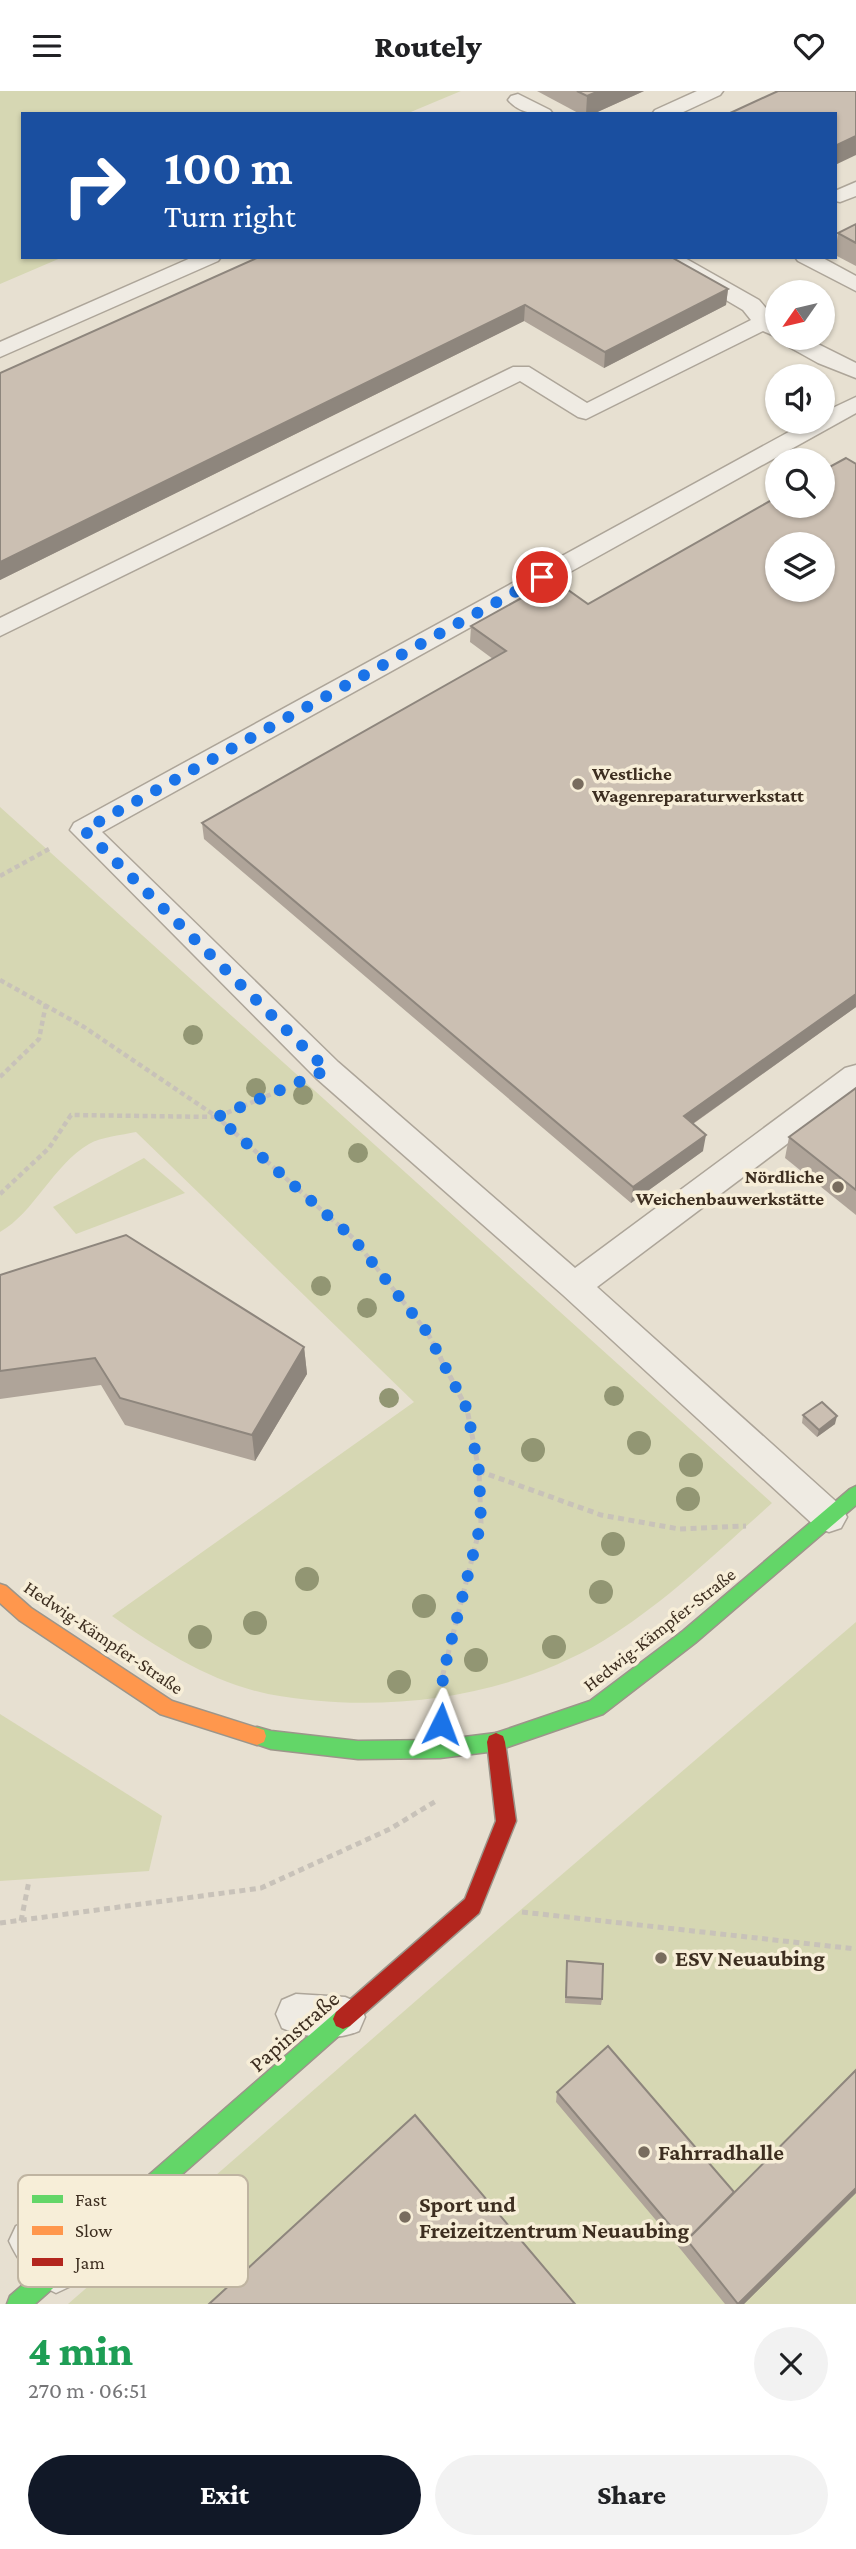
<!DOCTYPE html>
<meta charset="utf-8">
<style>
:root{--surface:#fff;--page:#f2f2f2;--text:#202124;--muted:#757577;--accent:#111827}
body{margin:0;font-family:"Crimson Pro",serif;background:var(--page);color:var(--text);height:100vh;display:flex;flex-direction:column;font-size:26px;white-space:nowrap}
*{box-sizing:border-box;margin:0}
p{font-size:23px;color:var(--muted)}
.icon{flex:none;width:38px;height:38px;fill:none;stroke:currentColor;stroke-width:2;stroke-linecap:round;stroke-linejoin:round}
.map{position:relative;height:2213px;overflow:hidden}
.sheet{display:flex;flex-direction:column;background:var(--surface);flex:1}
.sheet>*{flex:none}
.hud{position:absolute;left:21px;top:21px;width:816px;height:147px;border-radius:0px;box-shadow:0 2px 5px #0004;background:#1a4fa0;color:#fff;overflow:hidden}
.needle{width:46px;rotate:236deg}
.tools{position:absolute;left:765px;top:189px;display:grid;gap:14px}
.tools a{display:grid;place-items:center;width:70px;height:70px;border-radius:50%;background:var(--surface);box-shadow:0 2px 5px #0004;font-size:35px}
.pin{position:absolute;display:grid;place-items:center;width:60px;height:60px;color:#fff;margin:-30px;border:4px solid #fff;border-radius:50%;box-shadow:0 2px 7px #0007}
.me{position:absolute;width:77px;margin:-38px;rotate:3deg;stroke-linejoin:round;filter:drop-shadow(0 0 5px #0008)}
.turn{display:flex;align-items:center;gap:24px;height:147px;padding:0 28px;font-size:32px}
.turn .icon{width:91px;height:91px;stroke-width:2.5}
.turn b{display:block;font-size:49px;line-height:60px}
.round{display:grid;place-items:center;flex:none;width:74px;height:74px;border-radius:37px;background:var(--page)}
.summary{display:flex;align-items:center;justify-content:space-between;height:119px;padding:0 28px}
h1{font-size:42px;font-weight:800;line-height:52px;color:#1e9e55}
.action{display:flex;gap:14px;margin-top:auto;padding:14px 28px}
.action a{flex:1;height:80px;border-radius:42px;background:var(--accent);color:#fff;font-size:28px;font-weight:800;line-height:80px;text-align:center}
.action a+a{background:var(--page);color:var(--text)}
header{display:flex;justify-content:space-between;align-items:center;height:91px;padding:0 28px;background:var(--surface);font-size:32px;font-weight:800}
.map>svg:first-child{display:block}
.green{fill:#d6d7b3}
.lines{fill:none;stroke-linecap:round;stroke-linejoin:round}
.lane-casing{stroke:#ada599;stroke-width:3}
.fast-casing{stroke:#9c958a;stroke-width:3}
.slow-casing{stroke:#9c958a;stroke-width:3}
.jam-casing{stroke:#9c958a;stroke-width:3}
.path-far1{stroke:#c8c2b9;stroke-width:4.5;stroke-dasharray:5 3.5;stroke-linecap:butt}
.path{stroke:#c8c2b9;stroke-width:5;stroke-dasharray:6 4.5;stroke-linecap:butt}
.lane{fill:#efebe3;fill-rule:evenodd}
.fast{fill:#63d668;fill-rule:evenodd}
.slow{fill:#ff974d;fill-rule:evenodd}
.jam{fill:#b3261e;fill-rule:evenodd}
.tree{fill:#929673}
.wall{fill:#afa499}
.shaded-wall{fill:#8e867d}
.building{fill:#cbbfb2;stroke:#8e867d;stroke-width:2;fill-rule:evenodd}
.route{stroke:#1a73e8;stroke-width:12;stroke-dasharray:0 21.6}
.poi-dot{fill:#786c5e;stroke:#f7eed8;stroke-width:2.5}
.labels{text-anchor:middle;stroke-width:7;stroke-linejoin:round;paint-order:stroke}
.poi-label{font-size:19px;font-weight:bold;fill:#3d2e20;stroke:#f7eed8;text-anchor:start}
.street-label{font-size:19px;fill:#3d2e20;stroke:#f7eed8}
.near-poi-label{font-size:23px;font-weight:bold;fill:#3d2e20;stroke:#f7eed8;text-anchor:start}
.near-street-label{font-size:23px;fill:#3d2e20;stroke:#f7eed8}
.key{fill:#f7eed8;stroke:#bfb4a1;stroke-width:2}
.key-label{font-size:19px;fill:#3d2e20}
</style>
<header><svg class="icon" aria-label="menu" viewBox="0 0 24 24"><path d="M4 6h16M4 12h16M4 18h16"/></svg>Routely<svg class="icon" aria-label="heart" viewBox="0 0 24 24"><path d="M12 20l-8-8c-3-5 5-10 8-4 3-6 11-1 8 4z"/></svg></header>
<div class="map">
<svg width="856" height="2213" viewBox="0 0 856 2213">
<rect width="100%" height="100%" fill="#e7e0d1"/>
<g class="green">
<polygon points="0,0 461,0 406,23 23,23 23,166 63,166 0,193"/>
<path d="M0,716L772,1412C718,1460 665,1512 603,1550C506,1608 379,1624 268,1603C211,1591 159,1558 112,1525L414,1311L136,1041C122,1044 101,1046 89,1053C53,1074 34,1122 0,1141Z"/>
<polygon points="144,1067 185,1102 76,1143 53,1116"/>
<polygon points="856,1531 856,2213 68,2213 488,1847"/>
<polygon points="0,1623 162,1725 149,1780 0,1790"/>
</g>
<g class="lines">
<g class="lane-casing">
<g id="lane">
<polygon points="697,0 723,0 720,4 679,23 652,23 655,19"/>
<path d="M518,3L550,19L553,23C535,23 520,23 508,9L511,5Z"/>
<polygon points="856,91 856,105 840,111 835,110 835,100"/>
<polygon points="193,166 221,166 218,170 0,266 0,251"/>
<polygon points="657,166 683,166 759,209 777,230 777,246 763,240 586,328 578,326 520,290 0,545 0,527 513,276 529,276 587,312 751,229 743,219 660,170"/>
<polygon points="795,166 821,166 856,185 856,200 798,170"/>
<polygon points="779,247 806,247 856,272 856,287 818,272 782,252"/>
<polygon points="856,306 856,322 102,741 338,971 575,1177 845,977 856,974 856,1001 597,1196 841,1415 847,1426 841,1437 829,1441 817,1437 563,1204 316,987 70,739 74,732 807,331 822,331 822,322"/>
<path d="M296,1903L345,1906L359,1912L365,1926L359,1940C336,1950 305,1947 282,1937L276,1923L282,1909Z"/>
<path d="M31,2128C53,2138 68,2158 78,2180L71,2195L56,2202C34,2192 19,2172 9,2150L16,2135Z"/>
</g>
</g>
<g class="fast-casing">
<g id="fast">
<polygon points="856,1395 856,1414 695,1552 603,1623 496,1660 440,1667 358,1668 271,1658 250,1651 248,1645 250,1639 257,1636 271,1640 358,1650 440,1649 496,1642 590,1610 683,1540 850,1398"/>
<polygon points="343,1918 350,1921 353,1928 350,1935 35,2213 7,2213 10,2205 336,1921"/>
</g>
</g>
<g class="slow-casing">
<polygon id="slow" points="0,1493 6,1495 31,1517 172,1610 264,1639 266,1645 264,1651 257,1654 160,1623 19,1529 0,1512"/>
</g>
<g class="jam-casing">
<polygon id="jam" points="496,1642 503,1645 505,1651 516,1730 479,1822 350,1935 343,1938 336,1935 333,1928 336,1921 465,1808 496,1730 487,1651 489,1645"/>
</g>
<g class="path-far1">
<polyline points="0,785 49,758"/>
<polyline points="0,889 84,936 217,1026 353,1147 427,1241 441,1267"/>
<polyline points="0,986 39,948 46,913"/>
<polyline points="0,1103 49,1057 71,1024 217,1026 286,997"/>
</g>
<g class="path">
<polyline points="440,1266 467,1318 479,1380 481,1432 443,1583 442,1608"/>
<polyline points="479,1380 601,1424 679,1438 746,1435"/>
<polyline points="522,1821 856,1858"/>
<polyline points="21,1830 29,1790"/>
<polyline points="0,1832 261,1797 390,1738 436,1710"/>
</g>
<use href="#lane" class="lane"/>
<use href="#fast" class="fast"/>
<use href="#slow" class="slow"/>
<use href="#jam" class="jam"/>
</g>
<g class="tree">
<circle cx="193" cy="944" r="10"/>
<circle cx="256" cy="997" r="10"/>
<circle cx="303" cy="1004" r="10"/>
<circle cx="358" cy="1062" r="10"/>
<circle cx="321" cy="1195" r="10"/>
<circle cx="367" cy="1217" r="10"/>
<circle cx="614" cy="1305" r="10"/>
<circle cx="389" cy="1307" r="10"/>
<circle cx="639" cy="1352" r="12"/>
<circle cx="533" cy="1359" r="12"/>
<circle cx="691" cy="1374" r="12"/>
<circle cx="688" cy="1408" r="12"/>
<circle cx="613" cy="1453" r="12"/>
<circle cx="307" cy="1488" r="12"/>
<circle cx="601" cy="1501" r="12"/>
<circle cx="424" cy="1515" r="12"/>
<circle cx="255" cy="1532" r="12"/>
<circle cx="200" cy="1546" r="12"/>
<circle cx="554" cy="1556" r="12"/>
<circle cx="476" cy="1569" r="12"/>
<circle cx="399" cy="1591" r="12"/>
</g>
<g class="wall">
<polygon points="537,0 644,0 593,23 580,23"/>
<polygon points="856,133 856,175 835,164 838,142"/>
<polygon points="259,166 728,198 726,214 604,277 524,230 0,489 0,282"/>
<polygon points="856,373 856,916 693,1033 703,1060 631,1112 204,748 202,732 493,568 470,551 471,535 588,513"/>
<polygon points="856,997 856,1124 785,1067 789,1046"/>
<polygon points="0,1184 304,1256 307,1283 255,1370 125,1334 101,1294 0,1308"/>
<polygon points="803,1324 835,1333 817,1346 802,1332"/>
<polygon points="567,1870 602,1908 601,1914 565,1912"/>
<polygon points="557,2001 734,2101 856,2102 744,2213 725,2213 682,2160 556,2011"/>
</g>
<g class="shaded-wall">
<polygon points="599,0 644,0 593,23 586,23 587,5"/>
<polygon points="856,45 856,64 835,74 835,55"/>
<polygon points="728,198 726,214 604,277 605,261"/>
<polygon points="525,214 524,230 0,489 0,471"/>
<polygon points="856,903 856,916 681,1041 684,1025"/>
<polygon points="706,1044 703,1060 631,1112 633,1096"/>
<polygon points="304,1256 307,1283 255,1370 252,1344"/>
<polygon points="837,1325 835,1333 817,1346 819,1339"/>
<polygon points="856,2097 856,2102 744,2213 739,2213"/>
</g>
<g class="building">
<polygon points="577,0 599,0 587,5"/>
<polygon points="778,0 856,0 856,45 835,55 835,23 728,23"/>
<polygon points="856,133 856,152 838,142"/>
<polygon points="259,166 671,166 728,198 605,261 525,214 0,471 0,282"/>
<path d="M846,367L856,373V903L684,1025L706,1044L633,1096L202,732L506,560L471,535L554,489L588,513L777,406V415H822V380ZM777,453H822V499H777Z"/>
<polygon points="856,997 856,1099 789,1046"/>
<polygon points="126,1144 304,1256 252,1344 120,1307 95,1267 0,1280 0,1184"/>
<polygon points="822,1311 837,1325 819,1339 803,1324"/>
<polygon points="567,1870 603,1873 602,1908 566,1906"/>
<polygon points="608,1955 734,2101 687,2149 685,2152 557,2001"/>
<polygon points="856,1979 856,2097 738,2213 687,2149"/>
<polygon points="415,2024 575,2213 209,2213"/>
</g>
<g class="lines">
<polyline class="route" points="441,1633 443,1583 481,1432 479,1380 467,1318 427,1241 353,1147 217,1026 327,979 84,739 542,486"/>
</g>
<g class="poi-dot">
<circle cx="578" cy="693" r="7"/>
<circle cx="838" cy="1096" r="7"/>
<circle cx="661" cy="1867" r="7"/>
<circle cx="644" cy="2061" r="7"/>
<circle cx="405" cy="2126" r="7"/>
</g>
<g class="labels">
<g class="poi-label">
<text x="592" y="689">Westliche<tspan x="592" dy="22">Wagenreparaturwerkstatt</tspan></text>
<text x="824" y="1092" text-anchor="end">Nördliche<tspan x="824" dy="22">Weichenbauwerkstätte</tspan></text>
</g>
<g class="street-label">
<text transform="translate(659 1538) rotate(-38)" y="7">Hedwig-Kämpfer-Straße</text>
<text transform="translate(104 1546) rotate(34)" y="7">Hedwig-Kämpfer-Straße</text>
</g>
<g class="near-poi-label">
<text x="675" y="1875">ESV Neuaubing</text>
<text x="658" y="2069">Fahrradhalle</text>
<text x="419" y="2121">Sport und<tspan x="419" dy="26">Freizeitzentrum Neuaubing</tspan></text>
</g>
<g class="near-street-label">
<text transform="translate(294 1940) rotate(-41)" y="8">Papinstraße</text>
</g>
</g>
<rect x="18" y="2084" width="230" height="112" rx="10" class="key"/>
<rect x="32" y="2104" width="31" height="8" fill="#63d668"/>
<rect x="32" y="2135" width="31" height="9" fill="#ff974d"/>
<rect x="32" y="2167" width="31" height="8" fill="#b3261e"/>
<g class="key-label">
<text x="75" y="2115">Fast</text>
<text x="75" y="2146">Slow</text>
<text x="75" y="2178">Jam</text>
</g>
</svg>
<div class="tools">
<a><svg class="needle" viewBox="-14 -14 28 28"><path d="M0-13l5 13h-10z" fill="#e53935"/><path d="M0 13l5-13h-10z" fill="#757577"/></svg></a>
<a><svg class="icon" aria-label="sound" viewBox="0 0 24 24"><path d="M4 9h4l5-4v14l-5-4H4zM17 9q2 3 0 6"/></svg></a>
<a><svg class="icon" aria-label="search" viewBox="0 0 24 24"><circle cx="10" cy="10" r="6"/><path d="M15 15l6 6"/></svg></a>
<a><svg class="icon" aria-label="layers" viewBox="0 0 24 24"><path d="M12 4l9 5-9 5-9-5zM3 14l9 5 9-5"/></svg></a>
</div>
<div class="pin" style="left:542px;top:486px;background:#d93025"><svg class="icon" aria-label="arrive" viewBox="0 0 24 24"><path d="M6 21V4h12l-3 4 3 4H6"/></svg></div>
<svg class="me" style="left:441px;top:1633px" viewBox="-20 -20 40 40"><path d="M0-17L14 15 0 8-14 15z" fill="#1a73e8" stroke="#fff" stroke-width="4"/></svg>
<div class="hud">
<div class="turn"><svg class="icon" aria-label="right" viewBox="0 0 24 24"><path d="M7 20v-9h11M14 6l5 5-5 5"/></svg><div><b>100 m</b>Turn right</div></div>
</div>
</div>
<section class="sheet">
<div class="summary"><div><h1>4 min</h1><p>270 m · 06:51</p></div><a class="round"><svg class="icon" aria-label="close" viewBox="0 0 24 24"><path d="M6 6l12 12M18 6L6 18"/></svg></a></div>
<div class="action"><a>Exit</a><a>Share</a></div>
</section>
